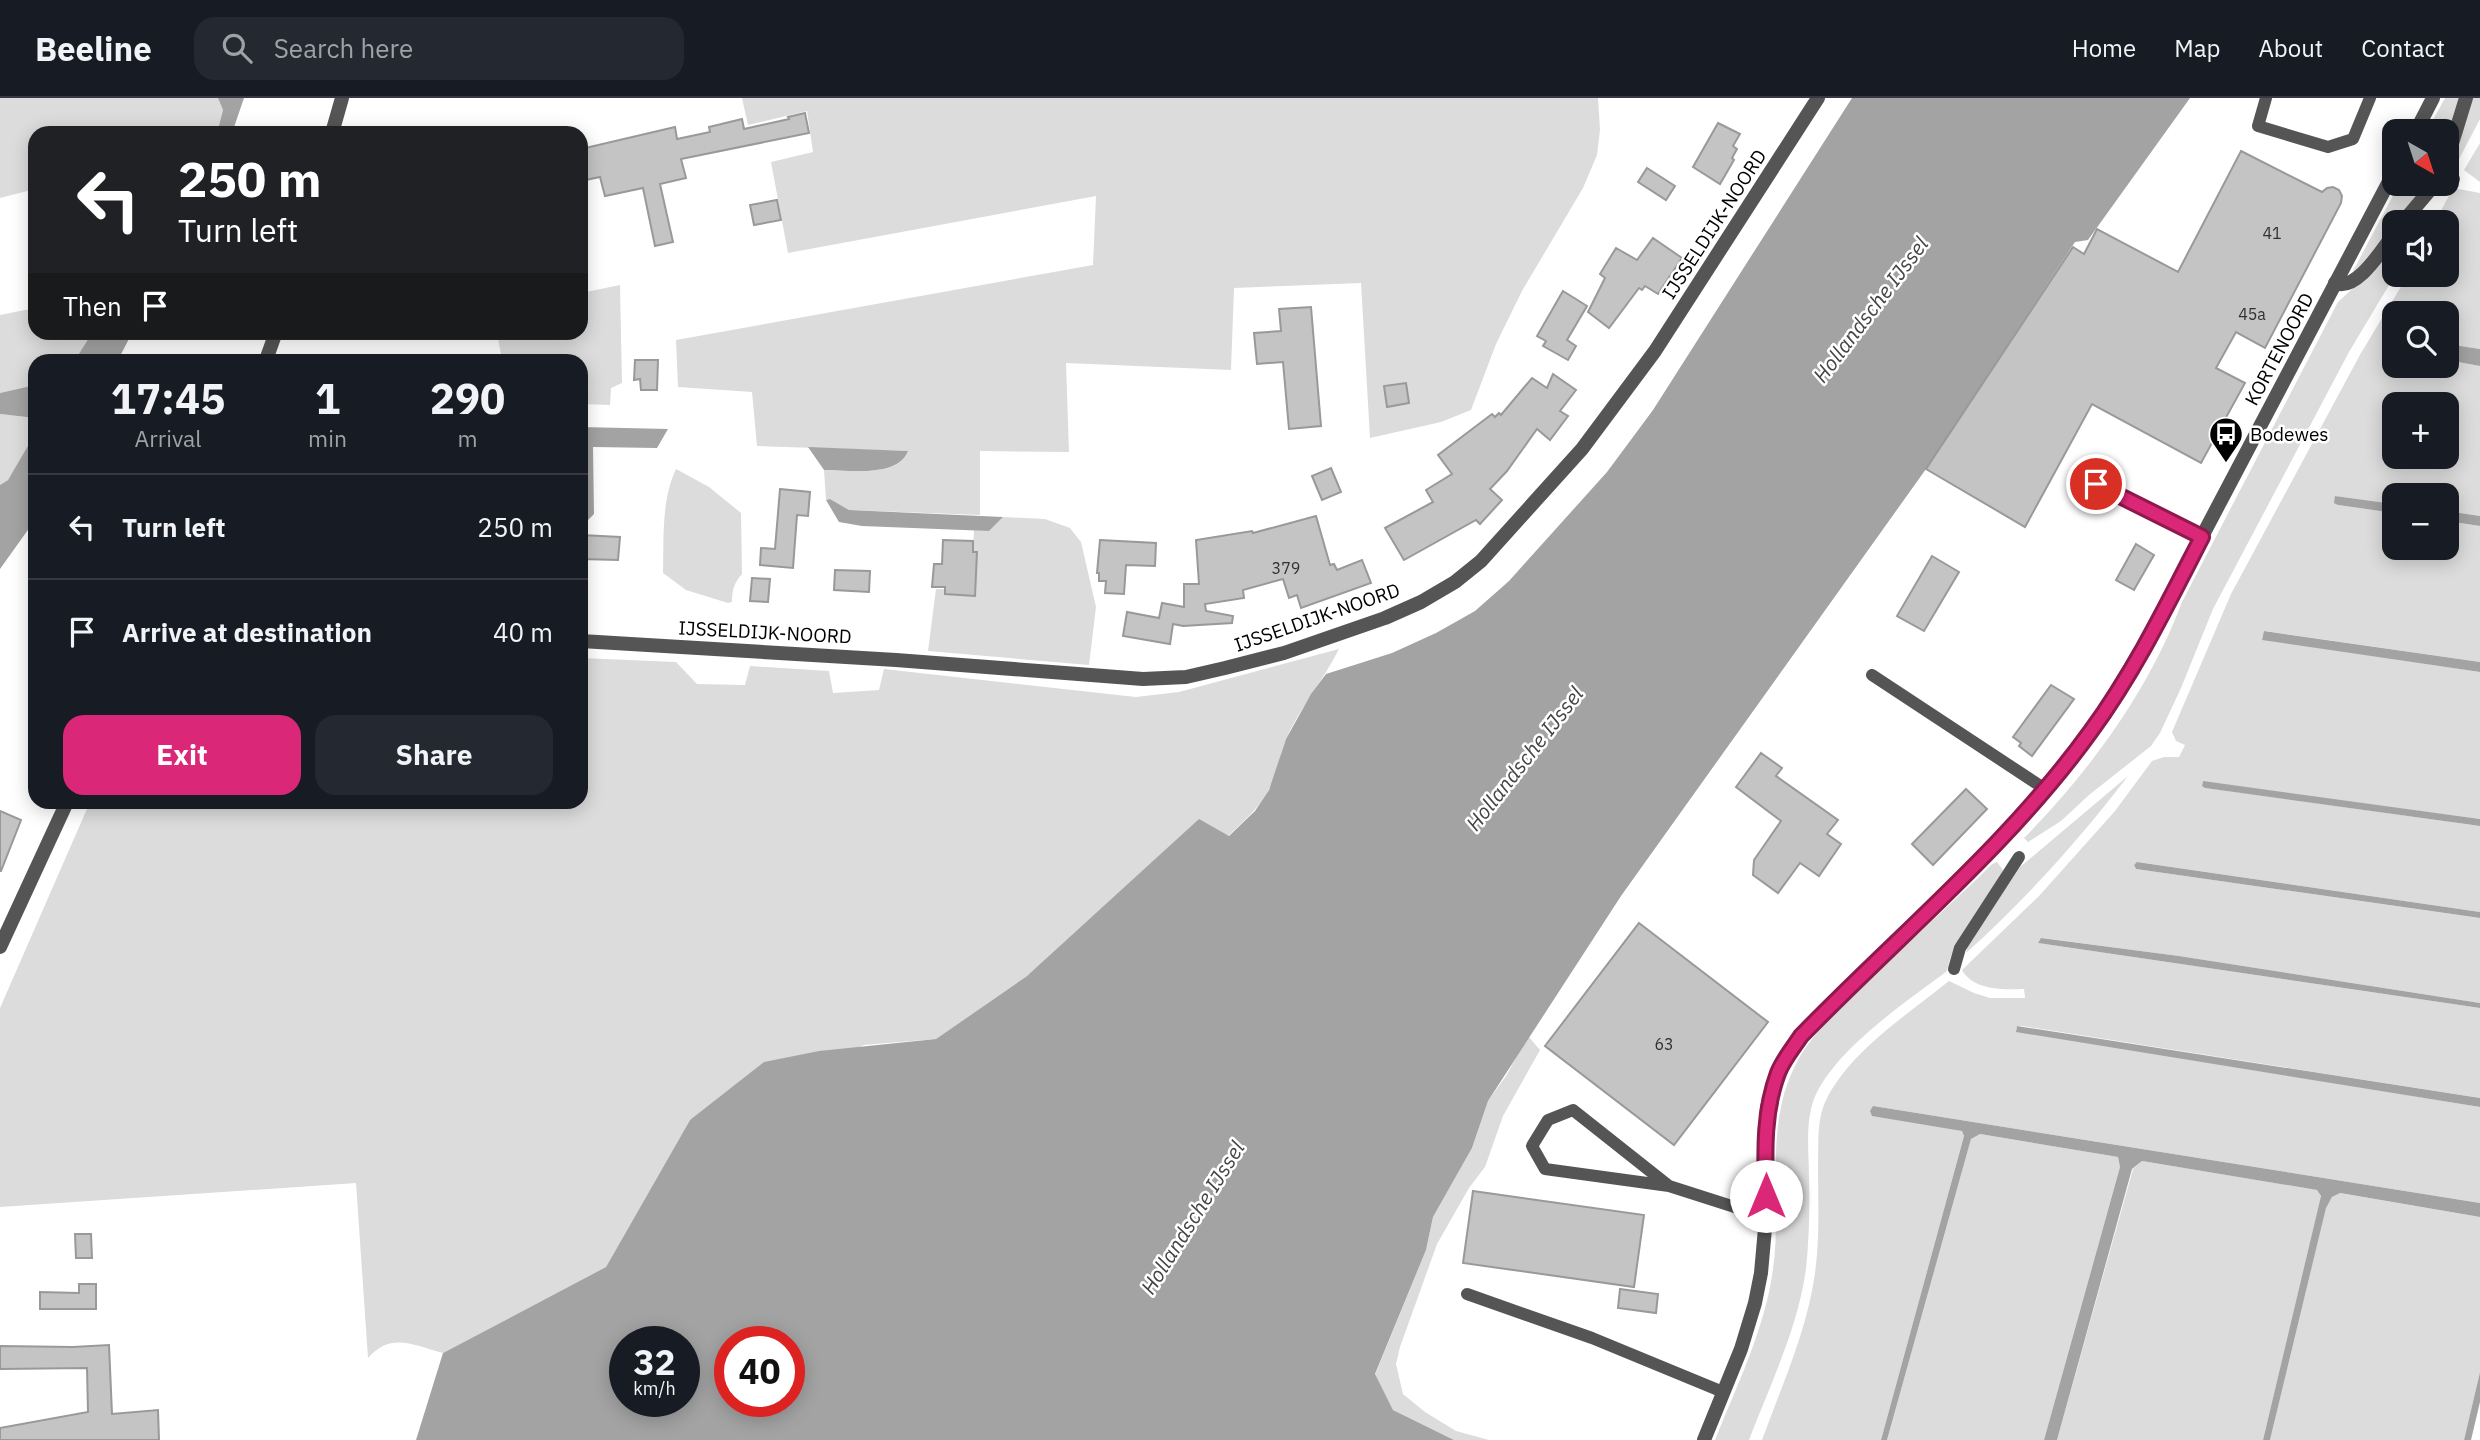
<!DOCTYPE html>
<meta charset="utf-8">
<style>
:root{--surface:#171b24;--page:#242831;--text:#f1f3f6;--muted:#9ea1a6;--line:#363941;--accent:#db2777}
body{margin:0;font-family:"IBM Plex Sans",sans-serif;background:var(--page);color:var(--text);height:100vh;display:flex;flex-direction:column;font-size:26px;white-space:nowrap}
*{box-sizing:border-box;margin:0}
p{font-size:23px;color:var(--muted)}
.icon{flex:none;width:38px;height:38px;fill:none;stroke:currentColor;stroke-width:2;stroke-linecap:round;stroke-linejoin:round}
.map{position:relative;flex:1;overflow:hidden}
.side{position:absolute;left:28px;top:256px;width:560px;height:455px;display:flex;flex-direction:column;background:var(--surface);border-radius:21px;box-shadow:0 4px 18px #0003}
.side>*{flex:none}
.hud{position:absolute;left:28px;top:28px;width:560px;height:214px;border-radius:21px;box-shadow:0 4px 18px #0003;background:#202124;color:#fff;overflow:hidden}
.needle{width:46px;rotate:141deg}
.fabs{position:absolute;left:2382px;top:21px;display:grid;gap:14px}
.fabs a{display:grid;place-items:center;width:77px;height:77px;border-radius:14px;background:var(--surface);box-shadow:0 4px 18px #0003;font-size:35px}
.speed{position:absolute;left:609px;top:1228px;display:flex;gap:14px;font-size:35px;font-weight:700;text-align:center}
.speed>*{display:grid;place-content:center;width:91px;height:91px;border-radius:50%;background:var(--surface);box-shadow:0 4px 18px #0003;line-height:1}
.speed small{font-size:18px;font-weight:400}
.speed .limit{border:10px solid #d22;background:#fff;color:#111}
.pin{position:absolute;display:grid;place-items:center;width:60px;height:60px;color:#fff;margin:-30px;border:4px solid #fff;border-radius:50%;box-shadow:0 2px 7px #0007}
.me{position:absolute;width:77px;margin:-38px;rotate:0deg;stroke-linejoin:round;filter:drop-shadow(0 0 5px #0008)}
.turn{display:flex;align-items:center;gap:24px;height:147px;padding:0 35px;font-size:32px}
.turn .icon{width:91px;height:91px;stroke-width:2.5}
.turn b{display:block;font-size:49px;line-height:60px}
.then{display:flex;align-items:center;height:66px;padding:0 35px;background:#0003;gap:14px;font-size:26px}
.eta{display:flex;justify-content:space-evenly;align-items:center;height:119px;text-align:center}
.eta b{font-size:42px;font-weight:700;line-height:49px}
.button{display:flex;gap:14px;margin-top:auto;padding:14px 35px}
.button a{flex:1;height:80px;border-radius:21px;background:var(--accent);color:#fff;font-size:28px;font-weight:700;line-height:80px;text-align:center}
.button a+a{background:var(--page);color:var(--text)}
ul{padding:0;list-style:none}
li{display:flex;align-items:center;gap:21px;height:105px;padding:0 35px;border-top:2px solid var(--line)}
li div{flex:1}
li b{display:block;font-size:26px}
li em{font-style:normal}
header{display:flex;align-items:center;gap:42px;box-sizing:border-box;height:98px;padding:0 35px;background:var(--surface);border-bottom:2px solid var(--line)}
header strong{font-size:33px}
nav{display:flex;gap:38px;margin-inline-start:auto;font-size:24px}
.search{width:490px;height:63px;background:var(--page);display:flex;align-items:center;gap:18px;box-sizing:border-box;padding:0 24px;border-radius:21px;color:var(--muted);font-size:26px}
.map>svg:first-child{display:block}
.green{fill:#dcdcdc;fill-rule:evenodd}
.water{fill:#a3a3a3;fill-rule:evenodd}
.building{fill:#c4c4c4;stroke:#999;stroke-width:2}
.lines{fill:none;stroke-linecap:round;stroke-linejoin:round}
.service{stroke:#555;stroke-width:12}
.minor{stroke:#555;stroke-width:14}
.tertiary{stroke:#555;stroke-width:14}
.route-casing{stroke:#8e194d;stroke-width:18}
.route{stroke:#db2777;stroke-width:12}
.labels{text-anchor:middle;stroke-width:5;stroke-linejoin:round;paint-order:stroke}
.number-label{font-size:16px;fill:#313131}
.street-label{font-size:19px;fill:#000;stroke:#fff}
.poi-label{font-size:19px;fill:#000;stroke:#fff;text-anchor:start}
.water-label{font-size:21px;font-style:italic;fill:#444;stroke:#fff}
</style>
<header>
<strong>Beeline</strong>
<div class="search"><svg class="icon" aria-label="search" viewBox="0 0 24 24"><circle cx="10" cy="10" r="6"/><path d="M15 15l6 6"/></svg>Search here</div>
<nav><a>Home</a><a>Map</a><a>About</a><a>Contact</a></nav>
</header>
<div class="map">
<svg width="2480" height="1342" viewBox="0 0 2480 1342">
<rect width="100%" height="100%" fill="#fff"/>
<g class="green">
<polygon points="0,0 218,0 223,12 217,35 35,35 35,91 0,100"/>
<path d="M742,0H1598L1600,32L1597,57L1583,90L1522,193L1496,246L1471,312L1441,324L1370,340L1361,185L1234,190L1231,272L1066,265L1069,354L980,353V417L849,412L830,401L826,402L824,372C848,372 899,380 908,353L757,348L752,294L678,289L676,242L1093,167L1096,98L788,155L771,64L813,54L807,13L748,27Z"/>
<polygon points="2445,0 2460,0 2447,42 2446,33 2427,33"/>
<polygon points="2471,0 2480,0 2480,21 2458,63 2455,60"/>
<polygon points="2480,45 2480,84 2464,72"/>
<polygon points="2399,86 2427,86 2397,124 2394,124 2394,128 2366,164 2352,175"/>
<path d="M2453,90L2480,95V251L2447,246L2446,215H2394V268H2446L2447,262L2480,268V418L2447,413L2446,397H2394V406L2335,398L2338,407L2394,415V450H2446L2447,423L2480,428V564L2265,533L2262,541L2480,574V721L2202,684L2206,690L2480,728V814L2138,764L2134,767L2136,771L2480,820V905L2179,858L2042,840L2038,845L2480,910V1000L2022,928H2017L2016,933L2480,1009V1105L1873,1008L1962,1033L1964,1038L1881,1342H1762C1782,1287 1807,1233 1815,1175C1820,1139 1818,1104 1818,1068C1819,1046 1816,1021 1827,1000C1853,951 1907,917 1949,883L1974,895L1990,900H2025L2024,891C2003,892 1973,892 1962,872L2039,798L2115,713L2152,663L2164,659H2179L2185,647L2176,643L2172,634L2231,496L2361,255L2408,177H2446V124H2435ZM2394,306H2446V359H2394Z"/>
<path d="M2394,144L2395,177L2349,254L2213,511L2181,590L2160,635L2151,648L2089,697L2061,723L2028,744L2024,740C2091,672 2149,592 2182,504L2338,204L2366,178Z"/>
<polygon points="620,187 622,285 611,290 610,307 581,306 581,262 502,262 497,235 581,234 581,195"/>
<polygon points="35,210 35,234 92,235 75,262 35,262 35,287 0,295 0,217"/>
<polygon points="0,316 35,320 33,343 8,382 0,387"/>
<path d="M676,371L709,389L741,415L742,476C734,485 732,492 732,504L728,505L686,492L663,475C664,441 661,403 676,371Z"/>
<polygon points="1003,419 1045,421 1070,430 1081,444 1096,509 1089,567 928,553 936,491 971,492 974,432 989,433"/>
<path d="M1339,551C1323,583 1300,609 1286,641C1279,658 1277,678 1268,693C1258,711 1243,724 1228,738L936,941L864,947L690,1022L606,1169L443,1255C413,1247 391,1234 368,1260L356,1085L0,1109V910L90,704H581V560L676,564L697,586L745,587L750,568L829,573L833,595L879,592L884,571L1136,599L1179,594Z"/>
<path d="M2128,678C2079,742 2026,801 1966,855L1968,846L2020,769Z"/>
<path d="M1997,764L2003,772C1988,808 1954,835 1947,873C1907,903 1833,953 1814,1001C1805,1025 1809,1055 1809,1080C1810,1110 1809,1141 1806,1171C1798,1230 1770,1287 1749,1342H1715C1737,1287 1765,1231 1773,1171C1783,1101 1762,1027 1798,962C1813,935 1838,912 1860,890C1903,848 1949,809 1992,766Z"/>
<polygon points="1528,938 1540,952 1503,1018 1485,1069 1469,1090 1437,1146 1400,1249 1396,1266 1403,1296 1425,1314 1456,1333 1489,1342 1454,1342 1393,1312 1375,1277 1426,1152 1433,1119 1472,1050 1488,1003 1506,978"/>
<polygon points="1980,1036 2118,1059 2120,1069 2044,1342 1887,1342 1971,1041"/>
<polygon points="2142,1063 2318,1092 2321,1099 2263,1342 2057,1342 2133,1071"/>
<polygon points="2339,1095 2480,1119 2480,1274 2464,1342 2270,1342 2326,1109 2332,1099"/>
</g>
<g class="water">
<polygon points="218,0 244,0 232,35 217,35 223,12"/>
<path d="M1852,0H2190L2088,142L2075,144L1926,371L1621,798L1488,1003L1472,1050L1433,1119L1426,1152L1375,1276L1393,1312L1454,1342H416L443,1255L606,1169L690,1022L764,964L819,953L936,941L1027,878L1199,721L1229,738L1255,713L1269,692L1286,641L1311,596L1326,576L1392,555L1436,535L1475,513L1509,483L1607,374L1653,312ZM625,1244H684V1304H625ZM730,1244H789V1304H730Z"/>
<polygon points="92,235 92,234 132,235 118,262 75,262"/>
<polygon points="2447,246 2480,251 2480,268 2447,262"/>
<polygon points="35,287 35,320 0,316 0,295"/>
<polygon points="581,329 668,331 657,350 593,349 594,416 581,429"/>
<polygon points="35,336 35,422 0,471 0,387 8,382"/>
<path d="M808,349L908,353C898,380 848,372 824,372Z"/>
<polygon points="2335,398 2394,406 2394,415 2338,407 2334,405"/>
<polygon points="830,401 849,412 1003,419 989,433 862,428 839,424 826,402"/>
<polygon points="2447,413 2480,418 2480,428 2447,423"/>
<polygon points="2264,533 2480,564 2480,574 2262,542"/>
<polygon points="2203,683 2480,721 2480,728 2205,690 2202,688"/>
<polygon points="2137,764 2480,814 2480,820 2136,771 2134,767"/>
<polygon points="2041,840 2179,858 2480,905 2480,910 2038,845"/>
<polygon points="2017,928 2480,1000 2480,1009 2016,934"/>
<polygon points="1873,1008 2480,1105 2480,1119 2340,1095 2332,1099 2326,1110 2270,1342 2263,1342 2321,1098 2317,1092 2142,1063 2132,1071 2057,1342 2044,1342 2120,1069 2118,1059 1980,1036 1971,1041 1887,1342 1881,1342 1964,1038 1962,1033 1872,1018 1870,1013"/>
<polygon points="2480,1274 2480,1304 2471,1342 2464,1342"/>
</g>
<g class="building">
<polygon points="805,15 809,35 681,61 686,80 660,86 673,144 655,148 643,90 605,98 600,79 581,83 581,51 675,29 677,41 710,34 709,29 742,21 744,31 789,21 788,19"/>
<polygon points="1718,25 1740,36 1733,48 1737,51 1732,60 1734,62 1720,86 1693,69"/>
<polygon points="2241,53 2322,94 2327,90 2333,89 2339,92 2342,98 2341,105 2265,250 2236,234 2216,270 2245,285 2201,365 2092,306 2025,429 1926,371 2073,149 2084,156 2097,131 2178,174"/>
<polygon points="1647,70 1675,88 1666,102 1638,84"/>
<polygon points="777,102 781,122 754,127 750,107"/>
<polygon points="1653,140 1682,160 1658,196 1645,188 1642,192 1639,190 1609,230 1588,214 1605,180 1600,176 1616,150 1637,162"/>
<polygon points="1563,193 1587,208 1567,242 1576,248 1568,262 1543,248 1546,243 1537,238"/>
<polygon points="1311,209 1321,328 1289,331 1283,264 1257,266 1254,235 1281,233 1279,211"/>
<polygon points="635,262 658,262 657,292 641,292 640,281 634,282"/>
<polygon points="1553,276 1576,292 1560,313 1568,318 1550,342 1537,331 1507,373 1490,391 1502,402 1480,426 1476,422 1404,462 1385,430 1433,404 1426,392 1452,376 1438,357 1492,316 1495,319 1499,315 1501,317 1532,280 1547,290"/>
<polygon points="1406,285 1409,305 1387,309 1384,288"/>
<polygon points="1331,370 1341,394 1322,402 1312,378"/>
<polygon points="780,391 810,394 808,418 797,417 793,470 760,467 761,450 775,451"/>
<polygon points="1316,418 1330,467 1334,466 1337,472 1362,462 1371,485 1301,510 1297,497 1289,500 1283,481 1243,492 1244,500 1205,506 1206,513 1233,518 1232,525 1183,528 1173,526 1170,546 1123,538 1127,514 1159,520 1162,505 1184,509 1184,486 1199,486 1196,442 1252,433 1253,435"/>
<polygon points="581,437 620,439 618,462 581,461"/>
<polygon points="943,442 973,443 973,454 977,454 975,498 945,496 945,489 932,489 934,466 942,466"/>
<polygon points="1100,442 1156,445 1155,468 1126,467 1124,496 1105,495 1106,483 1099,483 1099,475 1097,475"/>
<polygon points="2136,446 2154,457 2134,492 2116,482"/>
<polygon points="1932,458 1959,474 1924,533 1897,518"/>
<polygon points="835,472 870,473 869,494 834,492"/>
<polygon points="752,480 770,481 768,504 750,503"/>
<polygon points="2051,587 2074,601 2032,658 2019,648 2021,645 2013,639"/>
<polygon points="1761,655 1782,670 1776,678 1838,722 1827,736 1841,746 1819,778 1800,765 1778,795 1753,777 1754,762 1781,723 1736,689"/>
<polygon points="1966,691 1987,711 1933,767 1912,746"/>
<polygon points="0,713 21,722 1,773 0,773"/>
<polygon points="1639,825 1768,924 1674,1047 1545,948"/>
<polygon points="1473,1093 1644,1117 1634,1189 1463,1165"/>
<polygon points="75,1136 91,1136 92,1160 76,1160"/>
<polygon points="79,1186 96,1186 96,1211 40,1211 40,1194 79,1195"/>
<polygon points="1620,1191 1658,1196 1656,1215 1618,1210"/>
<polygon points="109,1247 112,1316 158,1312 159,1342 0,1342 0,1330 88,1314 87,1270 0,1271 0,1248 73,1249"/>
</g>
<g class="lines">
<g class="service">
<polyline points="2266,0 2258,28 2328,49 2353,41 2370,0"/>
<polyline points="2096,386 2202,439"/>
<polyline points="1872,577 2045,691"/>
<polyline points="1954,871 1960,850 2019,759"/>
<polyline points="1669,1088 1573,1012 1548,1022 1532,1048 1545,1071 1669,1088 1766,1119"/>
<polyline points="1467,1196 1592,1240 1723,1294"/>
</g>
<g class="minor">
<polyline points="2446,65 2466,0"/>
<polyline points="2446,78 2453,81"/>
<polyline points="2403,124 2435,86"/>
<path d="M2335,185C2357,194 2382,151 2394,136"/>
<polyline points="581,543 896,562 1143,581 1186,579 1225,570 1284,555 1385,520 1421,504 1455,484 1481,463 1582,351 1655,253 1818,0"/>
</g>
<g class="tertiary">
<polyline points="2416,33 2433,0"/>
<polyline points="332,35 342,0"/>
<polyline points="266,262 276,234"/>
<polyline points="0,849 67,704"/>
<polyline points="1704,1342 1741,1251 1755,1205 1761,1175 1766,1119 1765,1035 1767,1009 1779,972 1801,938 2001,742 2091,634 2148,541 2394,74"/>
</g>
</g>
<g class="lines">
<g class="route-casing">
<path id="route" d="M1766,1098C1765,1056 1763,1015 1778,975C1783,962 1793,950 1801,938C1898,838 2009,747 2091,633C2135,573 2168,505 2202,439L2096,386"/>
</g>
<use href="#route" class="route"/>
</g>
<defs>
<g id="bus-pin" transform="scale(1.75)"><path d="M0 17L-7.5 6A9.5 9.5 0 1 1 7.5 6Z" fill="#000" stroke="#fff"/><path d="M-5-6H5V4H4V6H2V4H-2V6H-4V4H-5ZM-3.5-4V0h7V-4ZM-3.5 1.2v1.5H-2V1.2ZM2 1.2v1.5H3.5V1.2Z" fill="#fff"/></g>
</defs>
<g fill-rule="evenodd">
<use href="#bus-pin" x="2226" y="336"/>
</g>
<g class="labels">
<g class="number-label">
<text x="2272" y="141">41</text>
<text x="2252" y="222">45a</text>
<text x="1286" y="476">379</text>
<text x="1664" y="952">63</text>
</g>
<g class="street-label">
<text transform="translate(1714 126) rotate(-57)" y="7">IJSSELDIJK-NOORD</text>
<text transform="translate(2279 251) rotate(-62)" y="7">KORTENOORD</text>
<text transform="translate(1317 519) rotate(-19)" y="7">IJSSELDIJK-NOORD</text>
<text transform="translate(765 534) rotate(3)" y="7">IJSSELDIJK-NOORD</text>
</g>
<g class="poi-label">
<text x="2250" y="343">Bodewes</text>
</g>
<g class="water-label">
<text transform="translate(1871 212) rotate(-53)" y="7">Hollandsche IJssel</text>
<text transform="translate(1525 661) rotate(-52)" y="7">Hollandsche IJssel</text>
<text transform="translate(1193 1120) rotate(-58)" y="7">Hollandsche IJssel</text>
</g>
</g>
</svg>
<div class="fabs">
<a><svg class="needle" viewBox="-14 -14 28 28"><path d="M0-13l5 13h-10z" fill="#e53935"/><path d="M0 13l5-13h-10z" fill="#9ea1a6"/></svg></a>
<a><svg class="icon" aria-label="sound" viewBox="0 0 24 24"><path d="M4 9h4l5-4v14l-5-4H4zM17 9q2 3 0 6"/></svg></a>
<a><svg class="icon" aria-label="search" viewBox="0 0 24 24"><circle cx="10" cy="10" r="6"/><path d="M15 15l6 6"/></svg></a>
<a>+</a>
<a>−</a>
</div>
<div class="speed"><div>32<small>km/h</small></div><div class="limit">40</div></div>
<div class="pin" style="left:2096px;top:386px;background:#d93025"><svg class="icon" aria-label="arrive" viewBox="0 0 24 24"><path d="M6 21V4h12l-3 4 3 4H6"/></svg></div>
<svg class="me" style="left:1766px;top:1098px" viewBox="-20 -20 40 40"><circle r="19" fill="#fff"/><path d="M0-13L10 11 0 6-10 11z" fill="#db2777"/></svg>
<div class="hud">
<div class="turn"><svg class="icon" aria-label="left" viewBox="0 0 24 24"><path d="M17 20v-9H6M10 6l-5 5 5 5"/></svg><div><b>250 m</b>Turn left</div></div>
<div class="then">Then<svg class="icon" aria-label="arrive" viewBox="0 0 24 24"><path d="M6 21V4h12l-3 4 3 4H6"/></svg></div>
</div>
<section class="side">
<div class="eta">
<div><b>17:45</b><p>Arrival</p></div>
<div><b>1</b><p>min</p></div>
<div><b>290</b><p>m</p></div>
</div>
<ul>
<li><svg class="icon" aria-label="left" viewBox="0 0 24 24"><path d="M17 20v-9H6M10 6l-5 5 5 5"/></svg><div><b>Turn left</b></div><em>250 m</em></li>
<li><svg class="icon" aria-label="arrive" viewBox="0 0 24 24"><path d="M6 21V4h12l-3 4 3 4H6"/></svg><div><b>Arrive at destination</b></div><em>40 m</em></li>
</ul>
<div class="button"><a>Exit</a><a>Share</a></div>
</section>
</div>
